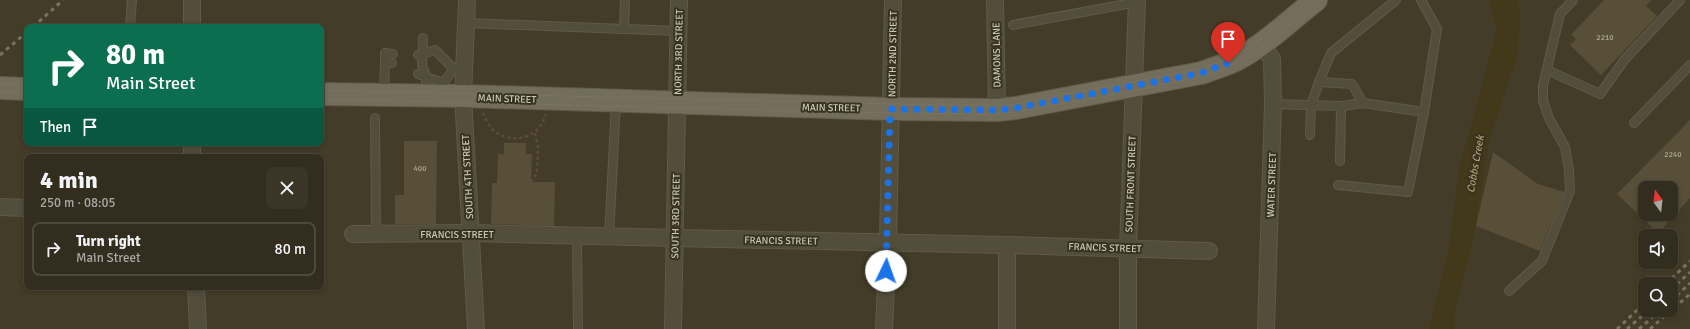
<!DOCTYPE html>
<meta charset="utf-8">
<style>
:root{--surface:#322d1e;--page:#3a3527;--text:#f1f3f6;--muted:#a8a8a4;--line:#4d493c}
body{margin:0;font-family:Signika,sans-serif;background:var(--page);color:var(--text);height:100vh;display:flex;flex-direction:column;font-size:15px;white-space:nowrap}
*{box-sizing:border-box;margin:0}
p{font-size:13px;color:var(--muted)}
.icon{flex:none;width:22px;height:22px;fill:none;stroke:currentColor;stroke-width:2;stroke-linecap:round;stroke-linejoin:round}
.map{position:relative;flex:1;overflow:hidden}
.details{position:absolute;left:24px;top:154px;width:300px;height:136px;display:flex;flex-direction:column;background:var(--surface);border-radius:8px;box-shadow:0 2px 6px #0003,0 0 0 1px var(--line)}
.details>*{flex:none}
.banner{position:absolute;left:24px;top:24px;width:300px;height:122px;border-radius:8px;box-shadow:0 2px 6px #0003,0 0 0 1px var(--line);background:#0b6e4f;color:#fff;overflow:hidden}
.needle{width:26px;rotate:345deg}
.controls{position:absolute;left:1638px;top:181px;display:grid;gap:8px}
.controls a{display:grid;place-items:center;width:40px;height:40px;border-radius:8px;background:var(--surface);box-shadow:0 2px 6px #0003,0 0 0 1px var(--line);font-size:20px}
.pin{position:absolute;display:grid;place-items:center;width:34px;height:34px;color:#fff;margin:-41px -17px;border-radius:50% 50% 50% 0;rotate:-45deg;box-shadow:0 0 4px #0007}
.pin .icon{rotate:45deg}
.me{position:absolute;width:44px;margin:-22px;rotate:3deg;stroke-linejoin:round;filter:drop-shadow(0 0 3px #0008)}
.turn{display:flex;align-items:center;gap:14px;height:84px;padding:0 16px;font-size:18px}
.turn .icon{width:52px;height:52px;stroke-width:2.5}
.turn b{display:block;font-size:28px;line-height:34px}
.then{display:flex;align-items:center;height:38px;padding:0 16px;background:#0003;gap:8px;font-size:15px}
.round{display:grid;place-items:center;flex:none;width:42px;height:42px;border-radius:8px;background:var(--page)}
.summary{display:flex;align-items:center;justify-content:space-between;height:68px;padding:0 16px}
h1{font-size:24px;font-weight:700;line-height:30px}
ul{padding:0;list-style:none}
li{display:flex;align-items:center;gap:12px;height:54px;margin:0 8px 6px;padding:0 8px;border:2px solid var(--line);border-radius:8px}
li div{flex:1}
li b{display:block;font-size:15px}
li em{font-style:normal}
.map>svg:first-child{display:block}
.water{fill:#42381a}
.building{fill:#574f37;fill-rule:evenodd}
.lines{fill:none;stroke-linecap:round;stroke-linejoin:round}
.service-casing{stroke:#5f5a49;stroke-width:10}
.minor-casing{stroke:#5f5a49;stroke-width:18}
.primary-casing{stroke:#5f5a49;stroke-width:24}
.path{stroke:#5c4a43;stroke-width:2.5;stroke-dasharray:3 3;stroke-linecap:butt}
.service{stroke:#534d3c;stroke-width:8}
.minor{stroke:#534d3c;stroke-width:16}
.primary{stroke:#736d5b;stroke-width:22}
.tram{stroke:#7a735f;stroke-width:1}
.rail{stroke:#7a735f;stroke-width:3;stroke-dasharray:4 4;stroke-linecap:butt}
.route{stroke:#1a73e8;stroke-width:7;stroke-dasharray:0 12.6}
.labels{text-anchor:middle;stroke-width:4;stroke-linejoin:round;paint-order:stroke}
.number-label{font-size:8px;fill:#aea898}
.street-label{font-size:10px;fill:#ccc8ba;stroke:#383321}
.water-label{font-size:11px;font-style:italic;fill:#aa9c74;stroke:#383321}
</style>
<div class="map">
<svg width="1690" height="329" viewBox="0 0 1690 329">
<rect width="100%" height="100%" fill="#433c28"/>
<polygon class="water" points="1489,0 1517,0 1520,10 1518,52 1489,141 1473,240 1455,310 1455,329 1429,329 1449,247 1459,170 1497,30"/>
<g class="building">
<polygon points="1604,0 1651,0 1646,6 1657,16 1601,75 1570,45 1576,39 1571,35"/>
<path d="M1690,120V198L1658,233L1617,194ZM1645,188H1671V214H1645Z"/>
<polygon points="404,141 437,141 436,224 395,224 395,195 404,195"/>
<polygon points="504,143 526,143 526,154 532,154 531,182 555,182 554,226 491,224 492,183 497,183 498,154 504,154"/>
<polygon points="1493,152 1538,184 1564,192 1540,251 1476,226"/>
</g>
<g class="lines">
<g class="service-casing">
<g id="service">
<polyline points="625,0 624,29 679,31"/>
<polyline points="466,23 624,29"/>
<polyline points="1013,25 1137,2"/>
<polyline points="130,27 132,0"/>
<polyline points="423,38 422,65 426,76 427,95"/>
<polyline points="418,55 435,50 454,69 464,69"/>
<polyline points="385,62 385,53 393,54"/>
<polyline points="1547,70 1600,94 1625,59 1680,0"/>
<polyline points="418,74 443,83 454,69"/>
<polyline points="1319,82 1331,53 1396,0"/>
<polyline points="384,94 385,62 392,63"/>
<polyline points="1273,104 1341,106 1363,103 1424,112 1437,29 1421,0"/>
<polyline points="375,118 376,234"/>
<polyline points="1634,123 1690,65"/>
<polyline points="1310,135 1311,105 1319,82 1352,84 1363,103"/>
<polyline points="1340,161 1341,106"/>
<polyline points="1338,185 1408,192 1424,112"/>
<polyline points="577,236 578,329"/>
<polyline points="609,237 616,102"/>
<polyline points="1509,291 1542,261 1570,191 1569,170 1565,147 1549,118 1543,101 1543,85 1560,14 1573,0"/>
</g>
</g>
<g class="minor-casing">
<g id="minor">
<polyline points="467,0 463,96 476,329"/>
<polyline points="995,0 997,110"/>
<polyline points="192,27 192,0"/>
<polyline points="1261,44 1272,59 1273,104 1266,329"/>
<polyline points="192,143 192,157"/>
<polyline points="0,207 27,208"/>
<polyline points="353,234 470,233 675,238 1007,245 1209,251"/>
<polyline points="196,287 198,329"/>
<polyline points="673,329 679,0"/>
<polyline points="884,329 888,242 893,0"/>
<polyline points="1007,329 1007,245"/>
<polyline points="1128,329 1128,248 1137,0"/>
</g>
</g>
<g class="primary-casing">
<g id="primary">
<polyline points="0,88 27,89"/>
<path d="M321,94L463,96L890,109L997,110L1016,108L1201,73C1213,69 1225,65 1236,60C1265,45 1290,20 1316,0"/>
</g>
</g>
<g class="path">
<path d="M483,113C486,120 490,129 497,133C517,145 540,136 546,114"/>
<polyline points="531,182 537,173 538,147 535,133"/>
</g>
<use href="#service" class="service"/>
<use href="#minor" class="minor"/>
<use href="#primary" class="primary"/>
<g class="tram">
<polyline points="0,84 27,85"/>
<polyline points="321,90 890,104 997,106 1016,104 1200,69 1235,56 1250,47 1310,0"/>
<polyline points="0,92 27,93"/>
<polyline points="321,99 890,113 997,114 1017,112 1133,91 1202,76 1222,70 1255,53 1322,0"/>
</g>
<g class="rail">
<polyline points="33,27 63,0"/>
<polyline points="0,55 27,32"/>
<polyline points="1666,284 1690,261"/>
<polyline points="1671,290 1690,272"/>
<polyline points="1671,301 1690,283"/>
<polyline points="1617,329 1645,303"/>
<polyline points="1627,329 1649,310"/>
<polyline points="1639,329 1661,310"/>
<polyline points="1650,329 1690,294"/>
</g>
</g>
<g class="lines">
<polyline class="route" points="886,271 890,109 997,110 1016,108 1201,73 1228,63"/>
</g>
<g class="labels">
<g class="number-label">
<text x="1605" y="40">2210</text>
<text x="1673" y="157">2240</text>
<text x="420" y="171">400</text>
</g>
<g class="street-label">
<text transform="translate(678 52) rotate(-89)" y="4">NORTH 3RD STREET</text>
<text transform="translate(892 54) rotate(-89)" y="4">NORTH 2ND STREET</text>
<text transform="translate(996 55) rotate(-91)" y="4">DAMONS LANE</text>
<text transform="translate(507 98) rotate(2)" y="4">MAIN STREET</text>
<text transform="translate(831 107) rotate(1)" y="4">MAIN STREET</text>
<text transform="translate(467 177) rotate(-93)" y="4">SOUTH 4TH STREET</text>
<text transform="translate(1130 184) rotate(-88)" y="4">SOUTH FRONT STREET</text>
<text transform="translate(1271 185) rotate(-88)" y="4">WATER STREET</text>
<text transform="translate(675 216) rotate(-89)" y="4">SOUTH 3RD STREET</text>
<text x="457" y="238">FRANCIS STREET</text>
<text transform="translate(781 240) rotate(1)" y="4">FRANCIS STREET</text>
<text transform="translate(1105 247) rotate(2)" y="4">FRANCIS STREET</text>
</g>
<g class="water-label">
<text transform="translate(1475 164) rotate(-80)" y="4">Cobbs Creek</text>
</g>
</g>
</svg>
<div class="controls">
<a><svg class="needle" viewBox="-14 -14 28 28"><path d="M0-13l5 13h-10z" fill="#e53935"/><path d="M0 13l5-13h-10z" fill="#a8a8a4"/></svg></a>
<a><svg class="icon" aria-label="sound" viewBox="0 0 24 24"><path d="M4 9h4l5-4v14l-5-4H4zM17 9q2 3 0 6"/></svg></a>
<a><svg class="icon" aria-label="search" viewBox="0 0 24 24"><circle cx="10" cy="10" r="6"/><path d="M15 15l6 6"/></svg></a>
</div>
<div class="pin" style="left:1228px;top:63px;background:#d93025"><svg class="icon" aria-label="arrive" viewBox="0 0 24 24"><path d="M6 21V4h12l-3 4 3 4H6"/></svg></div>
<svg class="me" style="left:886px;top:271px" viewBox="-20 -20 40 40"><circle r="19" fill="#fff"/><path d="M0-13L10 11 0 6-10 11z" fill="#1a73e8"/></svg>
<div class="banner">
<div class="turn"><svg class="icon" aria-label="right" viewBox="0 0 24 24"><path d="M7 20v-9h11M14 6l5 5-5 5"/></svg><div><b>80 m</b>Main Street</div></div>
<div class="then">Then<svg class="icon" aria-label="arrive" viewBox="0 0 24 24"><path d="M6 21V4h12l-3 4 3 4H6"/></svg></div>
</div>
<section class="details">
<div class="summary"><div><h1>4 min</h1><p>250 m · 08:05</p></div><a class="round"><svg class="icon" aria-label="close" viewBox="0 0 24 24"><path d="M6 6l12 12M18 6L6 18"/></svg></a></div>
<ul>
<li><svg class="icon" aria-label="right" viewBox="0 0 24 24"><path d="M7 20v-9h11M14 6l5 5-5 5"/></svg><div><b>Turn right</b><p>Main Street</p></div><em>80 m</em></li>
</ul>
</section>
</div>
